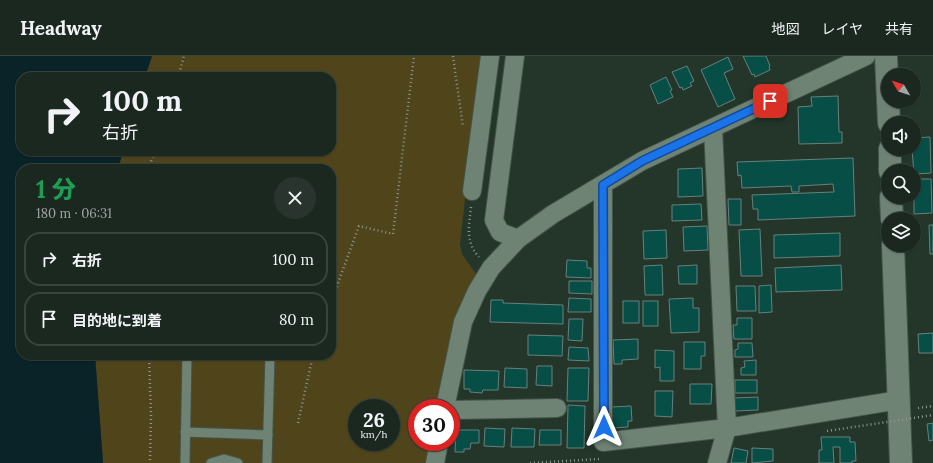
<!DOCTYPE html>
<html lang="ja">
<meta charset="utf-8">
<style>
:root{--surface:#1b2820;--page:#28342d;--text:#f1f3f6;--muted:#a0a6a5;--line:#39443e}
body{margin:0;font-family:Lora,"Noto Sans JP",serif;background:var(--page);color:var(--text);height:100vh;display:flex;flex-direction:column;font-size:15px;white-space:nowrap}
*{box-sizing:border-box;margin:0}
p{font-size:13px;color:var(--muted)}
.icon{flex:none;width:22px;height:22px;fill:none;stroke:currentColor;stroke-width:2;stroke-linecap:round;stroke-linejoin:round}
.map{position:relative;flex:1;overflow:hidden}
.details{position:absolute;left:16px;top:108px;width:320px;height:196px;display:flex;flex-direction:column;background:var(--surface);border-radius:16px;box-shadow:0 1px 3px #0004,0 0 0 1px var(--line)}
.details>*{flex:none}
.banner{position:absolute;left:16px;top:16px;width:320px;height:84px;border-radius:16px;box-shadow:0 1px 3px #0004,0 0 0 1px var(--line);background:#1b2820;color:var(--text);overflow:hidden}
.needle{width:26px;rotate:309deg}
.buttons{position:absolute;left:881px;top:12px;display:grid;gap:8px}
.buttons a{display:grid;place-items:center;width:40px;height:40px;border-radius:50%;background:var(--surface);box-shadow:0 1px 3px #0004,0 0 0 1px var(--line);font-size:20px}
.speed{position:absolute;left:348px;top:343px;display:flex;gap:8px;font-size:20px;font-weight:700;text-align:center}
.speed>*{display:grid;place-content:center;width:52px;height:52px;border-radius:50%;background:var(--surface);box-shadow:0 1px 3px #0004,0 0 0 1px var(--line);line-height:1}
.speed small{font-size:10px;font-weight:400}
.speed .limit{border:6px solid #d22;background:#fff;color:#111}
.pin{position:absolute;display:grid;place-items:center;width:34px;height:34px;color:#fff;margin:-17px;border-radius:8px;box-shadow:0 2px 6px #0006}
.me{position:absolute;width:44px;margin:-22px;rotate:0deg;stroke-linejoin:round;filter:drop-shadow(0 0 3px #0008)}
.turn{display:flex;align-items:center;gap:14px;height:84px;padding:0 20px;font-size:18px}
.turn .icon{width:52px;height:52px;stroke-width:2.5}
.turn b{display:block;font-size:28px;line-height:34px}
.round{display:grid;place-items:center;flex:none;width:42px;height:42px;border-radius:21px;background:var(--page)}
.summary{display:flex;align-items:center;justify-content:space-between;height:68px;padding:0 20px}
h1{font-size:24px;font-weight:800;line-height:30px;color:#1e9e55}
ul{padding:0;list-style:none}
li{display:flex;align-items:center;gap:12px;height:54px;margin:0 8px 6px;padding:0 12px;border:2px solid var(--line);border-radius:16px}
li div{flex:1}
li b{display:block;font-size:15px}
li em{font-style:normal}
header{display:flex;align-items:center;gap:24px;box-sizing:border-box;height:56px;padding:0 20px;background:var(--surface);border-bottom:1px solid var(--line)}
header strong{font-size:19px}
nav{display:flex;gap:22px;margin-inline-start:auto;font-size:14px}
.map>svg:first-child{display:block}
.green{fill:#50451a;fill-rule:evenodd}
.water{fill:#0a2329}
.building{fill:#074e47;stroke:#66817d}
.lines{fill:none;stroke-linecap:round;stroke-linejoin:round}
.service-casing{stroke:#45544a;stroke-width:11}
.minor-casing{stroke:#45544a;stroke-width:20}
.tertiary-casing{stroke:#45544a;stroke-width:24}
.path{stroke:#89978d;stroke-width:2.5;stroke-dasharray:1 3;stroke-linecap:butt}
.service{stroke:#6f8375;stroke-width:9}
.minor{stroke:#6f8375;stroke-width:18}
.tertiary{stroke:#6f8375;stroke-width:22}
.path-bridge{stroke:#89978d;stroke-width:2.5;stroke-dasharray:1 3;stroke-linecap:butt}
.route-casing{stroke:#114b97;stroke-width:10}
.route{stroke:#1a73e8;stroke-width:7}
</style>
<header>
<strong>Headway</strong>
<nav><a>地図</a><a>レイヤ</a><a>共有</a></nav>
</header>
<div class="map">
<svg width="933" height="407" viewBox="0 0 933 407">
<rect width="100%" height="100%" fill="#24362a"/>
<path class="green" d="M152,0H481L460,188L462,198L478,221L438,352H417V386H431L427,407H103L95,299H331V113H118L123,95H331V21H145ZM357,352H391V386H357Z"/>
<polygon class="water" points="0,0 152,0 145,21 21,21 21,95 123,95 118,113 21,113 21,299 95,299 103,407 0,407"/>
<g class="building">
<polygon points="743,0 766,0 770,10 769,11 770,14 755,21 754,18 752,19"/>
<polygon points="728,1 733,13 724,17 735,43 718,51 701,14"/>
<polygon points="687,10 694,25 690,27 692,30 683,34 682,31 680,32 672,16"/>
<polygon points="666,21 672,34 670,35 673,41 658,48 650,29"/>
<polygon points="838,40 839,76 842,76 842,87 799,88 798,51 812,50 811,41"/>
<polygon points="930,81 931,117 914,118 912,93 914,93 914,82"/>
<polygon points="853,102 855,160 758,164 758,153 753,153 752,139 834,136 833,128 799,130 799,136 792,136 791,130 742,132 741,119 738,120 737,106"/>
<polygon points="702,112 703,140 678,141 678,113"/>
<polygon points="914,123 931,123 932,157 914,158"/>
<polygon points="728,143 741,143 741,169 729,169"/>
<polygon points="701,148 702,164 672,165 672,149"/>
<polygon points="929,169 933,169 933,198 930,198"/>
<polygon points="707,170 708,194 684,195 683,171"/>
<polygon points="760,173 762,220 741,220 739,174"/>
<polygon points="666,174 667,202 644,203 643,175"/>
<polygon points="840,177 840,200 774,202 774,179"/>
<polygon points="567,204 587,205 587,212 591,212 591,222 566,221"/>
<polygon points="662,209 663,239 645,239 644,210"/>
<polygon points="697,209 697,228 679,228 678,210"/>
<polygon points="841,209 842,234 776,236 775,212"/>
<polygon points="569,225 592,225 592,238 569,237"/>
<polygon points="771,229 772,256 759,257 759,230"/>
<polygon points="736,230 755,230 756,255 737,255"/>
<polygon points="569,242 591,243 591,256 568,256"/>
<polygon points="693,242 693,252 699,252 699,276 671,277 669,243"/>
<polygon points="491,244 503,244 503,247 563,249 563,268 490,266"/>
<rect x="623" y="245" width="16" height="22"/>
<rect x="643" y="245" width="15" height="25"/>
<polygon points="737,262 752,262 752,283 734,283 733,269 737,269"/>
<polygon points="569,263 583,263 582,285 568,284"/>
<polygon points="933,277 933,297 919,297 918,278"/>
<polygon points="528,279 563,280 562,300 528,299"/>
<polygon points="638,283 638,303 622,304 622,308 614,308 613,284"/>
<polygon points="684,286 705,286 705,300 701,300 701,313 684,313"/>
<polygon points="738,287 752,287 753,301 735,301 735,294 738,293"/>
<polygon points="569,291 588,292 589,305 568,304"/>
<polygon points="655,294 674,295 674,325 660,325 660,311 655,312"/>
<polygon points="756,304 756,319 741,319 741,312 745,311 744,305"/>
<polygon points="537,310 552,310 552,330 536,329"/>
<polygon points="505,312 527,313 527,332 504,331"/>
<polygon points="568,312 589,312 588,345 567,345"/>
<polygon points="464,314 499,315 498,334 483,334 482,337 470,336 470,333 464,333"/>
<rect x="735" y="324" width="22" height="13"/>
<polygon points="690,328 712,328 711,348 690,348"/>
<polygon points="655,335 673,335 672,361 655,360"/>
<polygon points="758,341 758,354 735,355 734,342"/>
<polygon points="568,349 585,350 584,392 567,392"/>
<polygon points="631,350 632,365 628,365 628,371 613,372 612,351"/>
<polygon points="933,367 933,384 929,385 927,368"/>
<polygon points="485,372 505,373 504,391 484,390"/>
<polygon points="512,372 535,373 534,391 511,391"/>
<polygon points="456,374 479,374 479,387 471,387 470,393 464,393 464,396 455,396"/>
<polygon points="540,374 561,374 561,389 539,389"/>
<polygon points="821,381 850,381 850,386 855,386 856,405 852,405 852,407 840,407 840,391 833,391 834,407 819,407 819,394 822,394"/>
<polygon points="734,392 748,395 746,407 731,407"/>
<polygon points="752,392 773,393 773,405 752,407"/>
</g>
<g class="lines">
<g class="service-casing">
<g id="service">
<polyline points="185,376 268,379"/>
<polyline points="185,407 187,299"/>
<polyline points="211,407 224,403 238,407"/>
<polyline points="267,407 270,299"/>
</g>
</g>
<g class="minor-casing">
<g id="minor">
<polyline points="515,0 494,164 500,176 518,183"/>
<polyline points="713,72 727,372 717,407"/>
<polyline points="603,129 603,386 727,372 899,344"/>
<polyline points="472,135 490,0"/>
<polyline points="445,352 463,266 477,235 491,212 518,183 553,158 642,105 866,0"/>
<polyline points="451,354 557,352"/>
<polyline points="435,407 439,386"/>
</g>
</g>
<g class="tertiary-casing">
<g id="tertiary">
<polyline points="886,0 889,67"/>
<polyline points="890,93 890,115"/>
<polyline points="891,141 892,163"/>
<polyline points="893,189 901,407"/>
</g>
</g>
<g class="path">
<polyline points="453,0 463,71"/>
<polyline points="178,21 184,0"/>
<polyline points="149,113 154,95"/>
<path d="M471,151C469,169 465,186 479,201"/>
<polyline points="331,246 359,170 393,178 414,0"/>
<polyline points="149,299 151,360 150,407"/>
<polyline points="918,352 933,350"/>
<polyline points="298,367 313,299"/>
<polyline points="530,407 599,403"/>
</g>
<use href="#service" class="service"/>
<use href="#minor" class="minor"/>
<use href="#tertiary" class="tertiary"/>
<polyline class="path-bridge" points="827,375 933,359"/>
</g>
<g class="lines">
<g class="route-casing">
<polyline id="route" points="604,371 603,129 642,105 770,45"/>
</g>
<use href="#route" class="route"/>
</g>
</svg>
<div class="buttons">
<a><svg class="needle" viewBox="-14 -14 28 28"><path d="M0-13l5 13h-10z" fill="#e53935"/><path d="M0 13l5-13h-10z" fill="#a0a6a5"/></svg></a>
<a><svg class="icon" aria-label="sound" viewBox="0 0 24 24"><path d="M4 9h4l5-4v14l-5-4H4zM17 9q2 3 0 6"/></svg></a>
<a><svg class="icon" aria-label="search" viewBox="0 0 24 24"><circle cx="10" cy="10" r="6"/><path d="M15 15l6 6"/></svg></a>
<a><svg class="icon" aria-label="layers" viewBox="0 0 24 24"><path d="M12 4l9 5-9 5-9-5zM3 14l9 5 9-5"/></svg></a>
</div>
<div class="speed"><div>26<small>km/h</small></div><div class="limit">30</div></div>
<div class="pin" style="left:770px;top:45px;background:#d93025"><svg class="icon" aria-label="arrive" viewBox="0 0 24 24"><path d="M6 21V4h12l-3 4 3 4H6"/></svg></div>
<svg class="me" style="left:604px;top:371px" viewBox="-20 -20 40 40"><path d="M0-17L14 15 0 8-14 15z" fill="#1a73e8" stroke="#fff" stroke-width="4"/></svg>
<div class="banner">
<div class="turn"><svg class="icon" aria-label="right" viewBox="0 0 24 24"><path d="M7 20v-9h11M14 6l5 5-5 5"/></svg><div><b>100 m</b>右折</div></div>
</div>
<section class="details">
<div class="summary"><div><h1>1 分</h1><p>180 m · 06:31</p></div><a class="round"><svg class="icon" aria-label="close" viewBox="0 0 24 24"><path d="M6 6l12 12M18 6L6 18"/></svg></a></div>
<ul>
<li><svg class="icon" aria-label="right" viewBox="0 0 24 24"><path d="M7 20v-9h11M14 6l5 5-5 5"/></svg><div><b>右折</b></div><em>100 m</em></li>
<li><svg class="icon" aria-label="arrive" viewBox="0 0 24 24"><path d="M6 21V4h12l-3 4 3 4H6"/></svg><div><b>目的地に到着</b></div><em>80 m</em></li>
</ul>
</section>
</div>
